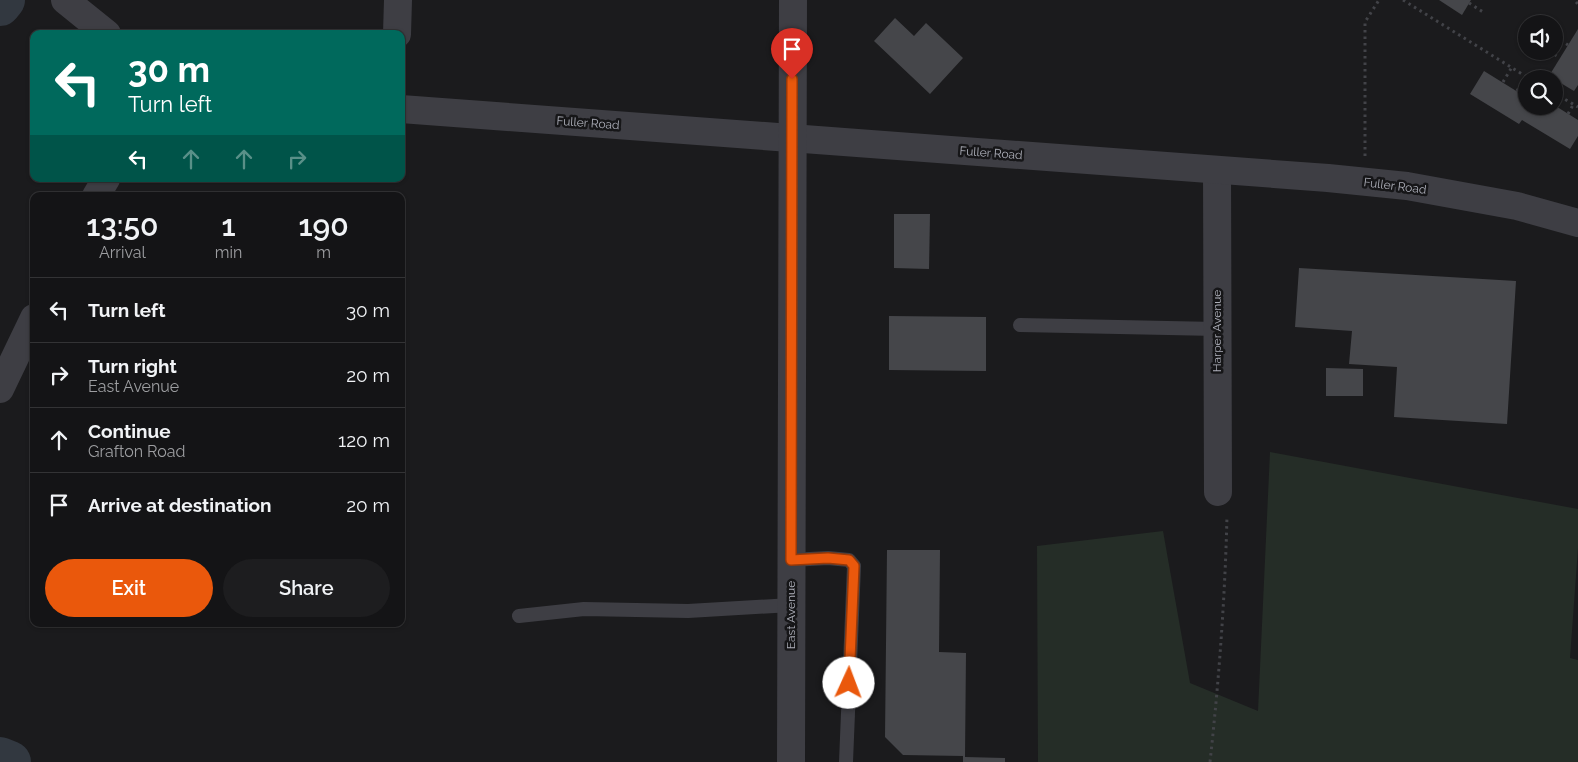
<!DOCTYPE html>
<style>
:root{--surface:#141416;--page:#1d1d1f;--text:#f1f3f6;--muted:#9d9ea1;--line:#333335;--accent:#ea580c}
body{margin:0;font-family:Raleway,sans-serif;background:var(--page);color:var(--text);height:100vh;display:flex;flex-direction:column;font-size:19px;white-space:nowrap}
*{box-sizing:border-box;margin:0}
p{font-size:16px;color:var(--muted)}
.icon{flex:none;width:28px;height:28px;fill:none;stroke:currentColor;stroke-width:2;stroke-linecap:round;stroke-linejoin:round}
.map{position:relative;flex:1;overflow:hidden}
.panel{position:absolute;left:30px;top:192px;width:375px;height:435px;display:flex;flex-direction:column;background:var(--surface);border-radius:10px;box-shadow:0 1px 4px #0004,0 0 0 1px var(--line)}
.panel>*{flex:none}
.guide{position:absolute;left:30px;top:30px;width:375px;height:152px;border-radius:10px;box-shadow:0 1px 4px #0004,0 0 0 1px var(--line);background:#00695c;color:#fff;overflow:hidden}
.controls{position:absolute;left:1518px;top:15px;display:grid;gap:10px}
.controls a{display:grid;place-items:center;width:45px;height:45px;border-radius:50%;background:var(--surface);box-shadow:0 1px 4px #0004,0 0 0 1px var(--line);font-size:25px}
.pin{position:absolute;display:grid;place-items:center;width:42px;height:42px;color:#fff;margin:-51px -21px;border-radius:50% 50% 50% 0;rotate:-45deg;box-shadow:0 0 5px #0007}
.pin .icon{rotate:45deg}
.me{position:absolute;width:55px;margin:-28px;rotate:2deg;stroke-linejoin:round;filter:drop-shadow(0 0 4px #0008)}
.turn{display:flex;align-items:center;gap:18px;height:105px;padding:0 15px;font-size:22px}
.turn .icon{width:65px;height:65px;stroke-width:2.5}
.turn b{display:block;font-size:35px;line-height:42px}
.lanes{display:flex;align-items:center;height:48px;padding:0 15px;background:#0003;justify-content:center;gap:25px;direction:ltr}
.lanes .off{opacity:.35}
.eta{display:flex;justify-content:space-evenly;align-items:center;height:85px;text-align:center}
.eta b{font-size:30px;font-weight:600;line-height:35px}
.action{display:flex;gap:10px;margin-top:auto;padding:10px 15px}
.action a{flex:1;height:58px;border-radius:30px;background:var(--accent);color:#fff;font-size:20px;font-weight:600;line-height:58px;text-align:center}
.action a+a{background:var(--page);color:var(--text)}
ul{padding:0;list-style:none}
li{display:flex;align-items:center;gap:15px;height:65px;padding:0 15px;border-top:1px solid var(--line)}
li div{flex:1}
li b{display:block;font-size:19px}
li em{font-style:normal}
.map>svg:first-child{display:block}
.green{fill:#252d27}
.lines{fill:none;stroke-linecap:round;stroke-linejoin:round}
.river{stroke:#323840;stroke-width:42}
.building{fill:#45464a}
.path{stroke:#424348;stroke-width:3;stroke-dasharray:2.5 4;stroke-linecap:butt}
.service{stroke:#3e3e44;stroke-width:14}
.minor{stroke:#3e3e44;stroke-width:28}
.tertiary{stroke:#3e3e44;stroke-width:28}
.route-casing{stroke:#983908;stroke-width:12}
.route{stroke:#ea580c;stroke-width:9}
.labels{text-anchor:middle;stroke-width:5;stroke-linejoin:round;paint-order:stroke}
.street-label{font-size:12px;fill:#afb1bb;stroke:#161618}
</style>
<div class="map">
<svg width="1578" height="762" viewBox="0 0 1578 762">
<rect width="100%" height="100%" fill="#1b1b1d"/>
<polygon class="green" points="1270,452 1578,509 1578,548 1570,658 1578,660 1578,762 1038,762 1037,546 1163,531 1190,683 1258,711"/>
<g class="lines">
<g class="river">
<polyline points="0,5 4,0"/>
<polyline points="0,758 10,762"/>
</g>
</g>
<g class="building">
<polygon points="1439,0 1471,0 1462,15"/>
<polygon points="895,18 914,36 926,23 963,58 930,94 874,41"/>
<polygon points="1578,29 1578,85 1574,91 1549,76"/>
<polygon points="1484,71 1526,97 1526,106 1554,105 1578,120 1578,136 1570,149 1522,120 1519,124 1470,94"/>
<polygon points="894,214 930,214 929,269 894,268"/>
<polygon points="1299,268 1516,281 1507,424 1394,417 1397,367 1349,364 1352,331 1295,327"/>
<polygon points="889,316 986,317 986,371 889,370"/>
<polygon points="1326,368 1363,369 1363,396 1326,396"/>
<polygon points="887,550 940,550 939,652 966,653 965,757 1005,758 1005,762 963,762 963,756 903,755 885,737"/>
</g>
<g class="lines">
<g class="path">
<polyline points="1403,0 1530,79"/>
<polyline points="1576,2 1578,4"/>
<polyline points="1469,3 1483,12"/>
<polyline points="1555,37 1568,45"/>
<polyline points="1549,51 1560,58"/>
<polyline points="1503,82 1512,67"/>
<polyline points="1517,91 1526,76"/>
<polyline points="1554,93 1578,107"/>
<polyline points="1554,106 1560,97"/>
<polyline points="1568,114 1573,105"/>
<polyline points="1365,156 1365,22 1379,0"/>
<path d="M1210,762C1219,680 1225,598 1227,516"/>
</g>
<g class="service">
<polyline points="1020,325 1217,329"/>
<polyline points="791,560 828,558 849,560 854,566 846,762"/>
<polyline points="519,616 584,609 688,611 791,605"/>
</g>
<g class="minor">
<polyline points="397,34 398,0"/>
<polyline points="1217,170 1218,492"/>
<polyline points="96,196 106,179"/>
<polyline points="0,389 34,318"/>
</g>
<g class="tertiary">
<polyline points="65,0 107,34"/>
<polyline points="401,109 1328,178 1407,186 1517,206 1578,223"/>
<polyline points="791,762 793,0"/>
</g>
</g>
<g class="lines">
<g class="route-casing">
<polyline id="route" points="792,79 791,560 828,558 849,560 854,566 849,683"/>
</g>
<use href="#route" class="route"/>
</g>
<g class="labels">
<g class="street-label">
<text transform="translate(588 123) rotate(4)" y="4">Fuller Road</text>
<text transform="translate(991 153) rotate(4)" y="4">Fuller Road</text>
<text transform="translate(1395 186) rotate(7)" y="4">Fuller Road</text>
<text transform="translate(1217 331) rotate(-90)" y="4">Harper Avenue</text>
<text transform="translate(791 615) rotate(-90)" y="4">East Avenue</text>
</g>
</g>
</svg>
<div class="controls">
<a><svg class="icon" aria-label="sound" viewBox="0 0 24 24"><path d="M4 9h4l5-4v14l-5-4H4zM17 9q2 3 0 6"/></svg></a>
<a><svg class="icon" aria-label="search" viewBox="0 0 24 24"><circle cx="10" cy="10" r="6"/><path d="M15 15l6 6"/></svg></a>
</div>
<div class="pin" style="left:792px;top:79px;background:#d93025"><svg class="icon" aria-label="arrive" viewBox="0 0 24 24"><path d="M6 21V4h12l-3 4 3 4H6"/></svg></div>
<svg class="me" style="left:849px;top:683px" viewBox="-20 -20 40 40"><circle r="19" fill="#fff"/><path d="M0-13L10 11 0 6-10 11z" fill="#ea580c"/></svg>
<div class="guide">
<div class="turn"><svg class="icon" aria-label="left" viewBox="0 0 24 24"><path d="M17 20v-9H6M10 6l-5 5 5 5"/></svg><div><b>30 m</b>Turn left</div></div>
<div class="lanes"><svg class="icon" aria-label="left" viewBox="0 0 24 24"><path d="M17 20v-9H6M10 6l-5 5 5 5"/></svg><svg class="icon off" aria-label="ahead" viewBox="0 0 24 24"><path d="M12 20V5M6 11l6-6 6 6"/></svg><svg class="icon off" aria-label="ahead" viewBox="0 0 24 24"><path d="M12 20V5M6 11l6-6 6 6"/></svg><svg class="icon off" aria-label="right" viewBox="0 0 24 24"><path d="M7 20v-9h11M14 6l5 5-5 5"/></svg></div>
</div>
<section class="panel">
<div class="eta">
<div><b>13:50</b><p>Arrival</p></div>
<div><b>1</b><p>min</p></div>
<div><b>190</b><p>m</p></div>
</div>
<ul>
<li><svg class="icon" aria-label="left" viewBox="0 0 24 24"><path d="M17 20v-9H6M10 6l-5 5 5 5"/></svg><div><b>Turn left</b></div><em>30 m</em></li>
<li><svg class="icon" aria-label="right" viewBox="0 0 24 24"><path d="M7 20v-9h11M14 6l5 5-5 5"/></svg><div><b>Turn right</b><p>East Avenue</p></div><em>20 m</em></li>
<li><svg class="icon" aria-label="ahead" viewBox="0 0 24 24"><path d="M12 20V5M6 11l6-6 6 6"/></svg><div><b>Continue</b><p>Grafton Road</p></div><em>120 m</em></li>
<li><svg class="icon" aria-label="arrive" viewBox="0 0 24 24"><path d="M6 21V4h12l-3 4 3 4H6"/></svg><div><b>Arrive at destination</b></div><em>20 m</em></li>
</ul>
<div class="action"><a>Exit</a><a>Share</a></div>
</section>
</div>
